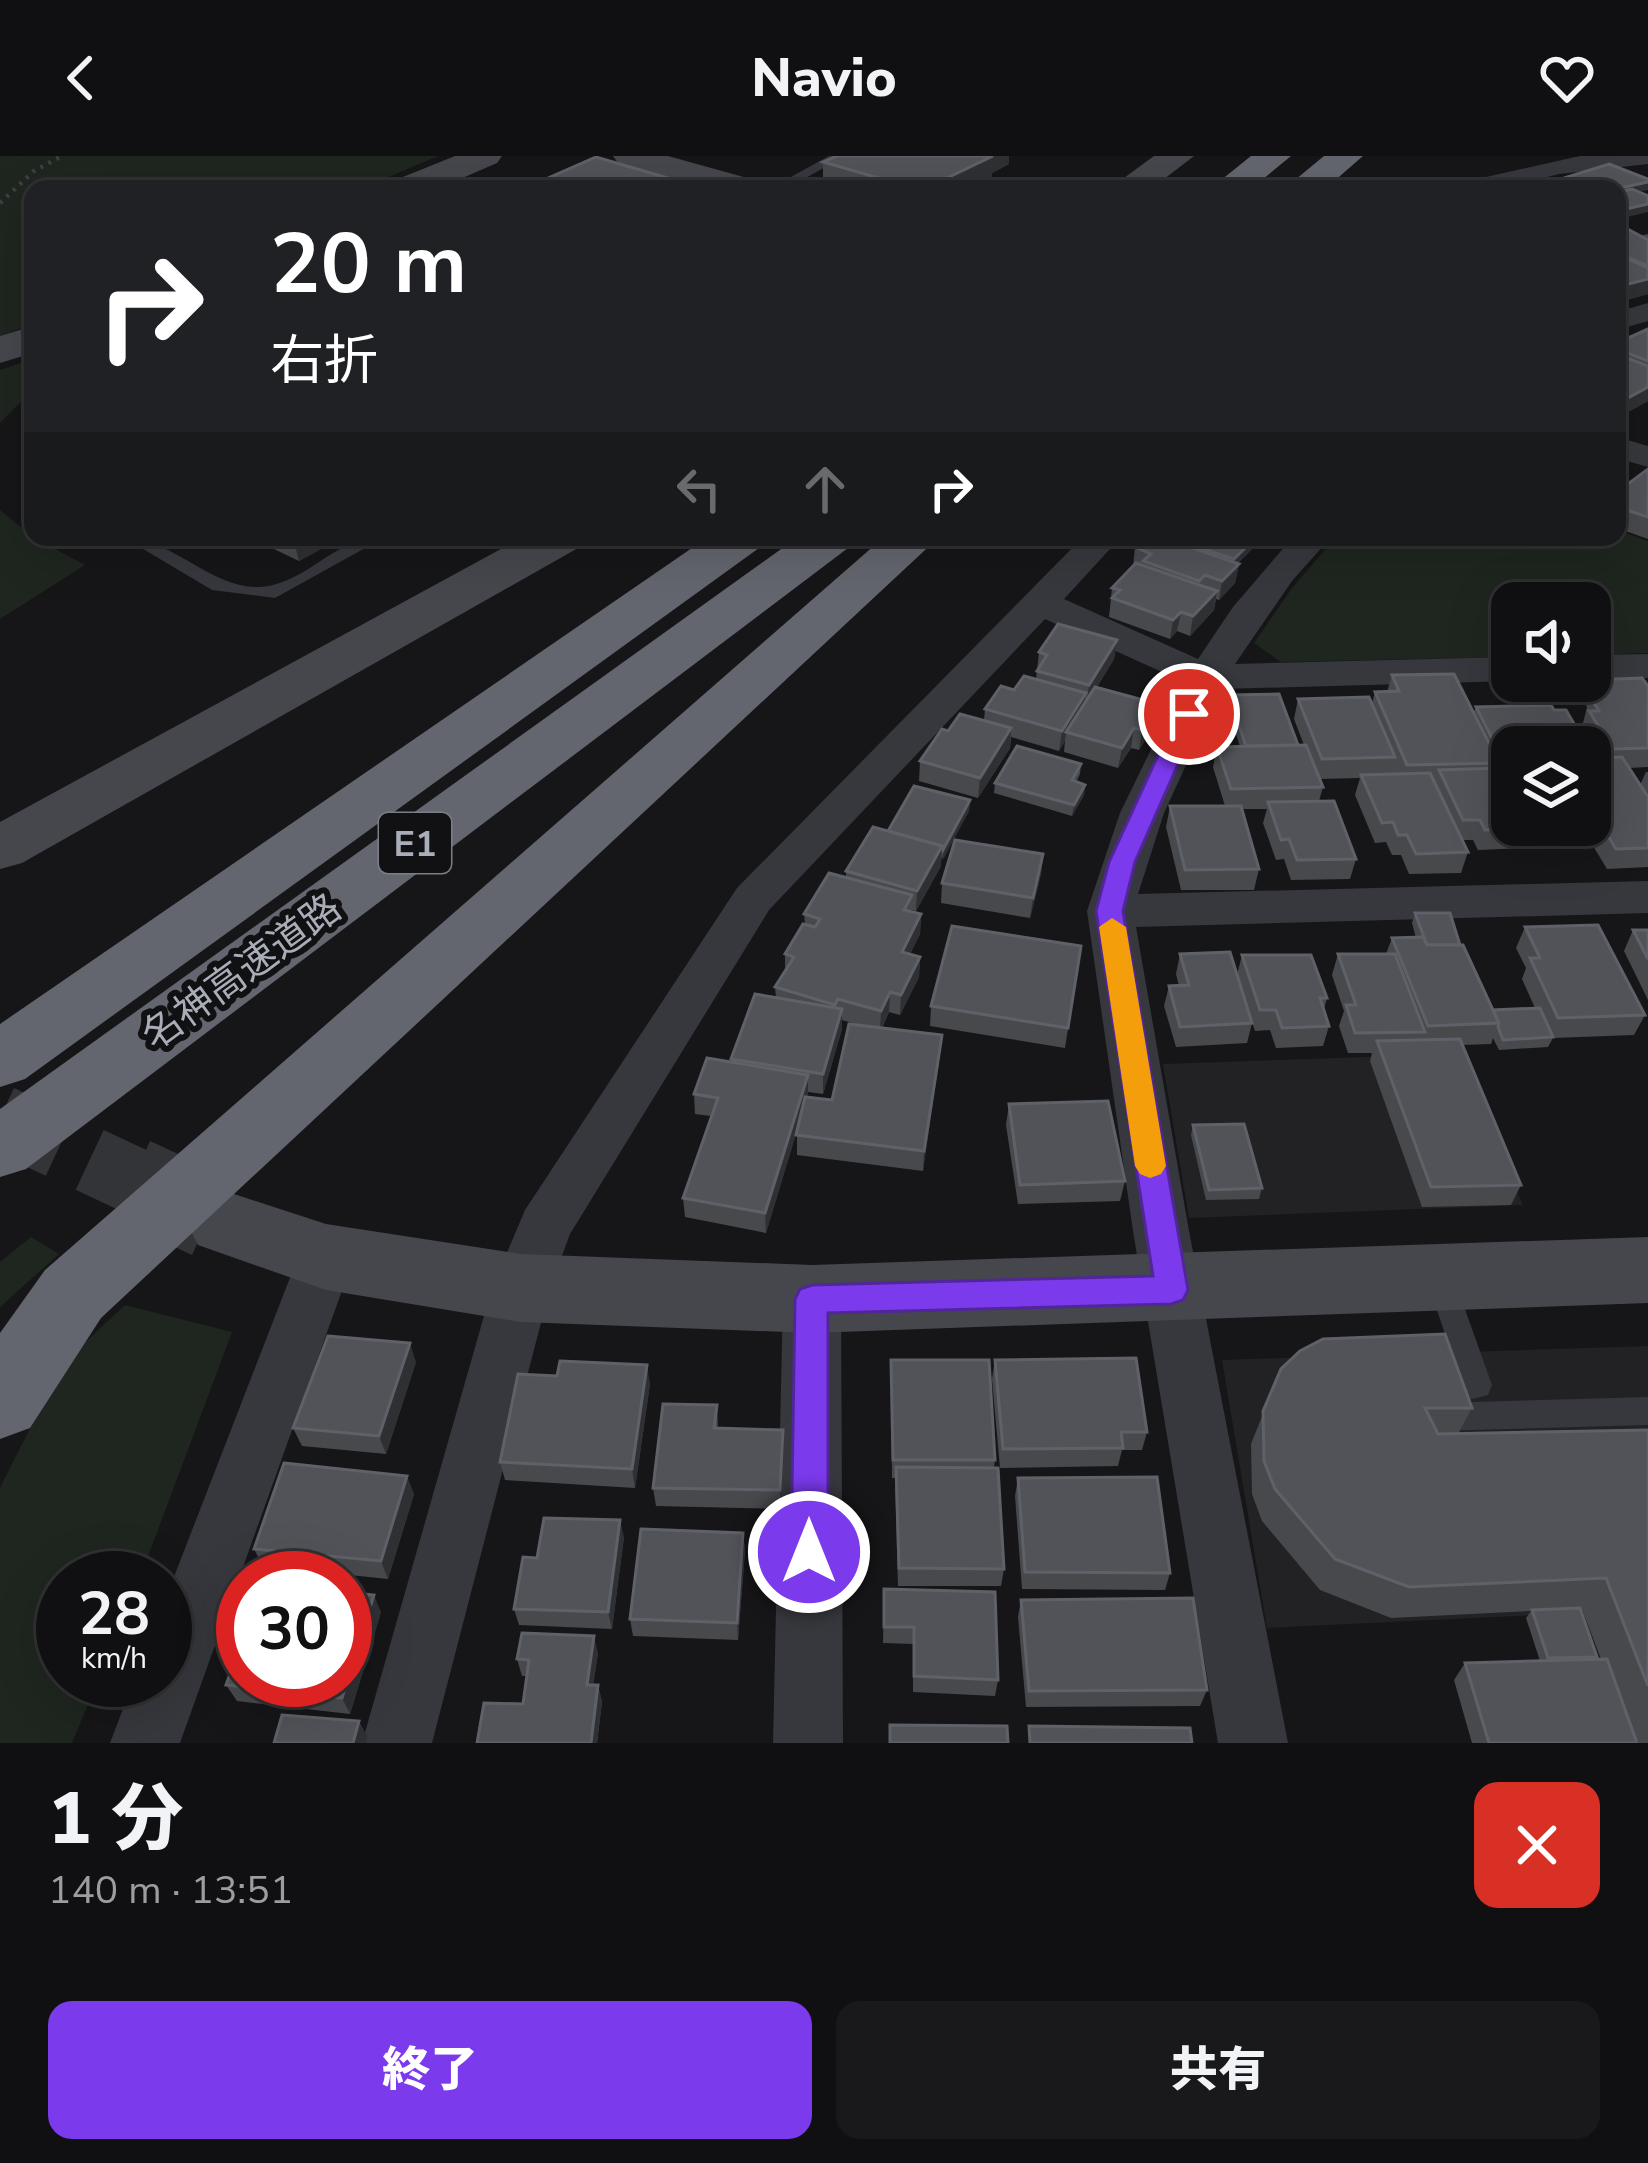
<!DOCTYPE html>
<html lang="ja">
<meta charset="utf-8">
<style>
:root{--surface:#101012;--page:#19191b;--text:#f1f3f6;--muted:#9c9d9f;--line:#303032;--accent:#7c3aed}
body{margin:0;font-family:"Nunito Sans","Noto Sans JP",sans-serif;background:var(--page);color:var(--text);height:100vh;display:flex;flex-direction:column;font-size:45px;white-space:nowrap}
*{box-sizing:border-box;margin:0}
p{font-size:39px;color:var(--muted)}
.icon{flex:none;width:66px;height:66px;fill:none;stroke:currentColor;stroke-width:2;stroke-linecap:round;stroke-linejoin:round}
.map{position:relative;height:1587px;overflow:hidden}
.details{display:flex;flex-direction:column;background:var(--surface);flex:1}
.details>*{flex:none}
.hud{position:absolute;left:24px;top:24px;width:1602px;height:366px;border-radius:24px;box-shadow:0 12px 48px #0002,0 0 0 3px var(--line);background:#202124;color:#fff;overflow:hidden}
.tools{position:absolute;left:1491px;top:426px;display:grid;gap:24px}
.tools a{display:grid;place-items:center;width:120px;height:120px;border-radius:24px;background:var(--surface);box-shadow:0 12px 48px #0002,0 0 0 3px var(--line);font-size:60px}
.speed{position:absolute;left:36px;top:1395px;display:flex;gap:24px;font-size:60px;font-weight:700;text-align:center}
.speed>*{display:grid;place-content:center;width:156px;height:156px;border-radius:50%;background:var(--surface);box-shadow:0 12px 48px #0002,0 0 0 3px var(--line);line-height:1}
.speed small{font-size:30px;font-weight:400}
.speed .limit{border:18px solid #d22;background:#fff;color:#111}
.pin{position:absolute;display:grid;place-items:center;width:102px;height:102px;color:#fff;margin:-51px;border:6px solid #fff;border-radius:50%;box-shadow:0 3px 12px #0007}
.me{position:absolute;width:132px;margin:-66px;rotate:0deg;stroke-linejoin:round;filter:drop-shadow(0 0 9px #0008)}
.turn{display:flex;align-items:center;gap:42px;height:252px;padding:0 48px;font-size:54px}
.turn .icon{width:156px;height:156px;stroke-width:2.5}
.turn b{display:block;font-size:84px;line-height:102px}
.lanes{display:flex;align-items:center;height:114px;padding:0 48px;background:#0003;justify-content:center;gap:60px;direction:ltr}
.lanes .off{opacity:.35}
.round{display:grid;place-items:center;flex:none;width:126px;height:126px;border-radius:24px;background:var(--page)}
.head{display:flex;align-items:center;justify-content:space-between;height:204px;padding:0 48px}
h1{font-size:72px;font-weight:800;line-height:90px}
.cta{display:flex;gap:24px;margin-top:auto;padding:24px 48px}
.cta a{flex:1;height:138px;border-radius:24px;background:var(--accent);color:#fff;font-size:48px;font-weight:800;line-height:138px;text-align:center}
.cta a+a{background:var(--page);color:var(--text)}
header{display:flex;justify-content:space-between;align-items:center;height:156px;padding:0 48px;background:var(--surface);font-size:54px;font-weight:800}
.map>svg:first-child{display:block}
.built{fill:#222225}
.green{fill:#1e261f}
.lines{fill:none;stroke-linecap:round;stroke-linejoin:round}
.secondary-tunnel-far1{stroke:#333438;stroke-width:66;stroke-dasharray:66 33;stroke-linecap:butt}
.secondary-tunnel{stroke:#333438;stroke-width:86;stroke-dasharray:86 44;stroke-linecap:butt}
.path{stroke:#3d3f44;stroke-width:4.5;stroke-dasharray:3 6;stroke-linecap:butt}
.lane{fill:#37383d;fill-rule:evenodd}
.street{fill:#37383d;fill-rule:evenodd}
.secondary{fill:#45474d;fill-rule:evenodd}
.highway{fill:#63666e;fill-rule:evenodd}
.wall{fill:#47494d;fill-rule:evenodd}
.shaded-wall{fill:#2f3033}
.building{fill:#525359;stroke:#5f6168;stroke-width:3}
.route{fill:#7c3aed;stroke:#51269a;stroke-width:3}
.slow{fill:#f59e0b}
.labels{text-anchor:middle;stroke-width:12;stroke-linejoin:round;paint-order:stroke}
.shield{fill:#111113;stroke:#7b7e86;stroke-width:3}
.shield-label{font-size:36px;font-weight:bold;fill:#a8adb8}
.street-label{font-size:39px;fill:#a8adb8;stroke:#111113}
</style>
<header><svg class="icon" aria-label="back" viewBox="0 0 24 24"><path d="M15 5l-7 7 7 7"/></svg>Navio<svg class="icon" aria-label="heart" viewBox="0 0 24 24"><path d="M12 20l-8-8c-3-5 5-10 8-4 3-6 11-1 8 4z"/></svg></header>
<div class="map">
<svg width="1648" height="1587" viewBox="0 0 1648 1587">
<rect width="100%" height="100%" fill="#161618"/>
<g class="built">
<polygon points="1456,898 1523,1049 1189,1062 1163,908"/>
<polygon points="1648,1190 1648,1587 1625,1587 1577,1457 1267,1472 1222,1204"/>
</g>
<g class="green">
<polygon points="0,0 438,0 360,33 33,33 33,168 0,180"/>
<polygon points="33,203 33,233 0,267 0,214"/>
<polygon points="0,354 33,381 85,409 0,463"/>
<polygon points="1617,374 1648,385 1648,497 1590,499 1590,447 1512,447 1512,501 1281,506 1254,487 1292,432 1336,381 1617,381"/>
<polygon points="31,1081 59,1098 0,1151 0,1106"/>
<polygon points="125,1149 232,1176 140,1422 63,1422 63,1524 98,1524 72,1587 0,1587 0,1332 63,1207"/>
</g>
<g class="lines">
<polyline class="secondary-tunnel-far1" points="0,962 139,1027"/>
<polyline class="secondary-tunnel" points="132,1024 225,1067"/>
<polyline class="path" points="0,47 34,15 62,0"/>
<g class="lane">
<polygon points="829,0 845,0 786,33 769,33"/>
<path d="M123,381C175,381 219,443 273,429C314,419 337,381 385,381L275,442L212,434Z"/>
<path d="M1442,1116L1452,1119L1456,1128L1492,1229L1488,1239C1469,1245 1441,1248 1422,1241L1418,1231L1422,1221L1458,1216L1428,1128L1432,1119Z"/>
<polygon points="1648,1241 1648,1269 1435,1275 1424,1271 1420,1261 1424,1251 1435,1247"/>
</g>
<g class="street">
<polygon points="1580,0 1648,0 1648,8 1559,18 1499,33 1455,33 1459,27"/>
<polygon points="1648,147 1648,165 1617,174 1617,156"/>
<polygon points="1617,281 1648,290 1648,311 1617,302"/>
<polygon points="1083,381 1121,381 1064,443 1198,503 1233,451 1293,381 1331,381 1292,425 1235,508 1512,501 1512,525 1221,533 1164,657 1138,738 1648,725 1648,757 1136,771 1189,1075 1288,1587 1218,1587 1133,1075 1087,755 1120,657 1184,526 1045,463 769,754 570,1078 550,1132 432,1587 362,1587 492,1132 525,1054 737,732"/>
<polygon points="1648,498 1648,522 1590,523 1590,499"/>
<polygon points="326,1077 346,1084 354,1101 180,1587 110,1587 134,1524 165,1524 165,1444 298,1101 306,1084"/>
<polygon points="812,1118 833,1125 841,1143 843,1587 773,1587 783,1143 791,1125"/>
</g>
<g class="secondary">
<polygon points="455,0 502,0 497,7 437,33 388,33 393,25"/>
<polygon points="613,0 668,0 758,25 763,33 706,33 618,7"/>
<polygon points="1154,0 1194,0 1151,33 1109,33"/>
<polygon points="33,170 33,197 0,207 0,180"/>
<polygon points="523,381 585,381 578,392 22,707 0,713 0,666"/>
<polygon points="225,1035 326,1068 521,1098 812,1109 1648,1081 1648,1147 812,1177 521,1166 326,1134 198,1089 187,1067 198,1045"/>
</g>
<g class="highway">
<polygon points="1251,0 1291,0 1251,33 1210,33"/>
<polygon points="1324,0 1363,0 1325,33 1284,33"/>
<polygon points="708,381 766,381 759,392 25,923 0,931 0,868"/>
<polygon points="798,381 855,381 848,392 26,1013 0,1021 0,953"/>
<polygon points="884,381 939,381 101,1162 30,1272 0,1283 0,1177 45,1114"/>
</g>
</g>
<g class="wall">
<polygon points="832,0 1009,0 1009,8 992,17 991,23 971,33 836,33 823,29 823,6 832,2"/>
<polygon points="1617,70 1640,80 1648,78 1648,138 1619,146 1617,145"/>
<polygon points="1648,173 1648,245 1617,262 1617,187"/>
<polygon points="1648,313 1648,383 1617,372 1617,336"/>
<polygon points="249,381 343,381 299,405"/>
<polygon points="1146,381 1264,381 1260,385 1258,384 1257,388 1237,408 1239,408 1235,427 1219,444 1216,443 1214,454 1190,480 1177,475 1170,483 1109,461 1112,432 1133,411 1135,391"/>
<polygon points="1117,484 1114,503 1097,531 1155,568 1139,594 1131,592 1118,612 1064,596 1065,585 1059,595 1011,581 1010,592 978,642 919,625 920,605 948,575 984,564 985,553 1036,523 1039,496"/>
<polygon points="1392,519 1473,557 1476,551 1554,554 1584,585 1582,591 1512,591 1512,617 1504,617 1533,672 1525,692 1478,694 1473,684 1462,684 1468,696 1461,717 1409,718 1401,699 1392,699 1386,686 1375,687 1355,639 1360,622 1320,623 1323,631 1319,645 1356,703 1350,723 1291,724 1284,703 1276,704 1263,667 1267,653 1242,653 1259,713 1254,734 1181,734 1166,671 1170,650 1225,650 1213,611 1217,591 1240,590 1226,550 1228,539 1298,589 1304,589 1294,563 1298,543 1372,547 1375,536 1387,536"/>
<polygon points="1591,524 1648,528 1648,611 1629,612 1640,629 1646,616 1648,616 1648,711 1607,713 1584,675 1569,676 1565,669 1590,669 1590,603 1598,603 1581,575 1587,551 1583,544"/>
<polygon points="1081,608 1080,618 1076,626 1085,629 1084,639 1072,660 994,637 995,627"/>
<path d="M970,644L969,655L941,704V710L916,755L911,754V755L921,758L920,778L910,798L920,801L919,821L900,859L889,856L882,872L942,879L923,1015L797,999V974L766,1077L685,1061L683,1042L711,960L695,958L694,938L732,906L731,903L776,842L775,831L785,815V798L805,768L804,758L846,721V715L888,675ZM842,864L859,869L832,944L807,941L808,936L823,938L842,873Z"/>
<polygon points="1043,698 1041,718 1030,762 941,747 942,727"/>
<polygon points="1415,757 1460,789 1493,854 1535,852 1522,823 1526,812 1516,792 1525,771 1645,859 1634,879 1553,882 1548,891 1499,894 1493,882 1491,888 1462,889 1521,1029 1511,1049 1422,1051 1370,905 1372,897 1348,897 1339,870 1344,855 1332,819 1338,798 1386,798 1392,782 1416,782 1412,767"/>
<polygon points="1633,774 1648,774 1648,844 1624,795"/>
<polygon points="1081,790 1065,892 930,870 931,850"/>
<polygon points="1180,798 1237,819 1242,799 1327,842 1324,853 1329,870 1323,890 1276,892 1270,874 1255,875 1242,836 1252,867 1247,887 1176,891 1164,850 1169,830 1179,830 1176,818"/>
<polygon points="1009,948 1125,1025 1120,1045 1018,1048 1006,969"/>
<polygon points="1193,969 1262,1032 1259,1043 1206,1044 1191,979"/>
<polygon points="891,1204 995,1304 994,1312 1004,1413 1001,1430 898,1430 895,1322 892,1322"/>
<polygon points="995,1204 1147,1276 1142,1294 1122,1294 1118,1310 1000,1312 992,1223"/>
<polygon points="416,1206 386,1298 302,1290 293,1272"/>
<path d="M1281,1213L1472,1252L1458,1278L1648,1274V1587H1472L1454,1524L1465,1507L1540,1505L1526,1462L1531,1455L1391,1462L1320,1434L1262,1365L1252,1338L1251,1288ZM1580,1453H1582L1601,1503H1595L1597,1501Z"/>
<polygon points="557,1220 650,1228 635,1332 505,1324 500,1306"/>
<polygon points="717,1249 718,1272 783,1274 780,1353 656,1350 653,1332"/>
<polygon points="1018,1322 1170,1417 1165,1434 1022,1433 1015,1340"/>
<polygon points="414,1338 388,1423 263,1410 254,1393"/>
<polygon points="743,1377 745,1395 738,1484 633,1480 630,1463"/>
<polygon points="624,1381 612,1473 519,1469 514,1453 537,1402"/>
<polygon points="884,1433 998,1524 995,1540 913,1536 913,1488 883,1487"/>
<polygon points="1021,1444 1207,1534 1200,1550 1026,1551 1018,1461"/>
<polygon points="381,1456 350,1558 237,1545 226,1529"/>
<polygon points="598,1497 593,1529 598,1529 602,1546 597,1587 477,1587 523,1548 527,1520 522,1520 517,1503"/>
</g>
<g class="shaded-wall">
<polygon points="986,0 1009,0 1009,8 992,17 991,23 971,33 924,33"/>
<polygon points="668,22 669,33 644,33"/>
<polygon points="1648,26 1648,34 1617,41 1617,33"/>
<polygon points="1648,48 1648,56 1619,63 1622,54"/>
<polygon points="1648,123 1648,138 1619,146 1625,129"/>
<polygon points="1648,231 1648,245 1617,262 1617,248"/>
<polygon points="293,381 343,381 299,405"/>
<polygon points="1256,381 1258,381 1257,388 1232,413 1234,403"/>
<polygon points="1239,408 1235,427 1219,444 1222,425"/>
<polygon points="1217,435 1214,454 1190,480 1193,460"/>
<polygon points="1181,456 1177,475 1170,483 1173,464"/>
<polygon points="1117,484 1114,503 1086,549 1089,529"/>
<polygon points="1086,537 1083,556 1066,576 1065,585 1059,595 1062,575"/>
<polygon points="1158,548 1155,568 1139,594 1142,574"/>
<polygon points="1011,572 1010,592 978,642 980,622"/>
<polygon points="1134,572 1131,592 1118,612 1122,592"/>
<polygon points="1085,629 1084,639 1072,660 1074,649"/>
<polygon points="970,644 969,655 943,704 943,694"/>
<polygon points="942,690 941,710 916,755 917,735"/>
<polygon points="1043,698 1041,718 1030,762 1033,742"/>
<polygon points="921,758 920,778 901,816 902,796"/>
<polygon points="920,801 919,821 900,859 901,839"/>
<polygon points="890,836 889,856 880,875 881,855"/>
<polygon points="842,853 842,873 823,938 823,918"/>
<polygon points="942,879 940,899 923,1015 924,995"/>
<polygon points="808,919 808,939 766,1077 765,1057"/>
<polygon points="410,1187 416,1206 386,1298 379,1280"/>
<polygon points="647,1209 650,1228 635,1332 632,1313"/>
<polygon points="783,1274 784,1293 780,1353 780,1334"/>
<polygon points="407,1320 414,1338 388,1423 381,1405"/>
<polygon points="620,1364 624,1381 612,1473 608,1456"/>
<polygon points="743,1377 745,1395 738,1484 737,1467"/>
<polygon points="374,1439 381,1456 350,1558 342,1542"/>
<polygon points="594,1480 598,1497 591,1545 587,1529"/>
<polygon points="598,1529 602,1546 597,1587 591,1587"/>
<polygon points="359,1565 367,1580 366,1587 353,1587"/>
</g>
<g class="building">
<polygon points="837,0 993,0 924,33 917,33 823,6"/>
<polygon points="596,1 668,22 644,33 523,33"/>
<polygon points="1609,8 1648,23 1648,26 1616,33 1534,33 1573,24 1567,21"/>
<polygon points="1632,33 1648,40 1648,48 1622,54 1617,52 1617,36"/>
<polygon points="1620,69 1648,84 1648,110 1617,97 1617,70"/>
<polygon points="1617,98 1648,112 1648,123 1625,129 1617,125"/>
<polygon points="1648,173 1648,205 1617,193 1617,187"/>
<polygon points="1622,200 1648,210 1648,231 1617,248 1617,202"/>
<polygon points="1648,313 1648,361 1617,351 1617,336"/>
<polygon points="1146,381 1182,381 1186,382 1181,388 1239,408 1222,425 1205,419 1199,425 1143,405 1151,398 1135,391"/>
<polygon points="1182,381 1256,381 1234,403 1185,387 1186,382"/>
<polygon points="1136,407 1217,435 1193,460 1181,456 1173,464 1112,442 1120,434 1112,432"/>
<polygon points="1058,468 1117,484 1089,529 1037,515 1047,499 1039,496"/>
<polygon points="1454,518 1499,607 1407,609 1375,536 1399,535 1392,519"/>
<polygon points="1024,520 1086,537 1062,575 985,553 1001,530 1014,534"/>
<polygon points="1642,522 1648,530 1648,592 1613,593 1589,555 1599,555 1591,542 1602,541 1591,524"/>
<polygon points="1095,531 1158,548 1142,574 1134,572 1122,592 1066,576"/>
<polygon points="1279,538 1298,589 1246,590 1228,539"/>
<polygon points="1369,541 1395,601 1322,603 1298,543"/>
<polygon points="1551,549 1554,554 1566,554 1584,585 1567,586 1570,591 1512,591 1512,597 1500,598 1476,551"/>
<polygon points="960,558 1011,572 980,622 920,605 942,573 948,575"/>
<polygon points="1306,589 1323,631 1231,633 1217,591"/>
<polygon points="1017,590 1081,608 1072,624 1085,629 1074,649 995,627"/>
<polygon points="1622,601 1648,641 1648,692 1616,693 1593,655 1590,655 1590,603"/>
<polygon points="1501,612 1512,633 1512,669 1531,669 1533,672 1485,674 1480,664 1463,664 1439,614"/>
<polygon points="1430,617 1468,696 1416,698 1407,679 1398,679 1393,666 1382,667 1361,619"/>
<polygon points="914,630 970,644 943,694 942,690 888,675"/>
<polygon points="1334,645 1356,703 1297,704 1289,683 1281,684 1268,646"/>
<polygon points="1170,650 1241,650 1259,713 1185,714"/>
<polygon points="873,671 942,690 917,735 846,715"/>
<polygon points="955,684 1043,698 1033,742 942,727"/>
<polygon points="829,717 912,739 904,754 921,758 902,796 920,801 901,839 890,836 881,855 838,843 835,849 775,831 794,801 785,798 803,768 815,771 820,763 804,758"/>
<polygon points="1415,757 1450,757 1460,789 1427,789"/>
<polygon points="1598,769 1645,859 1558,862 1530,802 1540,802 1525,771"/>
<polygon points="952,770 1081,790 1068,872 931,850"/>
<polygon points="1633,774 1648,774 1648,803"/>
<polygon points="1423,781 1427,789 1463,789 1499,867 1428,870 1392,782"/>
<polygon points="1230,796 1252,867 1180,871 1169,830 1189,829 1180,798"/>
<polygon points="1338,798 1395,798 1425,876 1355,877 1346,849 1356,849"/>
<polygon points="1242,799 1311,799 1327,842 1320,842 1329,870 1282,872 1276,854 1260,854"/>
<polygon points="755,838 842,853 823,918 731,903"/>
<polygon points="1540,852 1553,881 1503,884 1498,871 1499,867 1493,854"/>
<polygon points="849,868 942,879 924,995 796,979 805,941 832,944"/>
<polygon points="1460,883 1521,1029 1431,1031 1377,885"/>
<polygon points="707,902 808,919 765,1057 683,1042 718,942 694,938"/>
<polygon points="1108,945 1125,1025 1020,1029 1009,948"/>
<polygon points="1244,968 1262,1032 1209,1034 1193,969"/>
<polygon points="1445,1178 1472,1252 1425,1252 1438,1278 1648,1274 1648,1530 1606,1422 1409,1431 1335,1403 1275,1333 1264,1305 1263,1255 1281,1213 1300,1195 1323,1183"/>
<polygon points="328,1180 410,1187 379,1280 293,1272"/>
<polygon points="1136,1202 1147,1276 1121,1276 1123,1292 1003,1293 995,1204"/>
<polygon points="891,1204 989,1204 995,1304 893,1304"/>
<polygon points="560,1205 647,1209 632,1313 500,1306 518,1218 557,1220"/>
<polygon points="663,1248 717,1249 714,1272 783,1274 780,1334 653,1332"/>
<polygon points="284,1307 407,1320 381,1405 254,1393"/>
<polygon points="896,1311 998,1312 1004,1413 899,1412"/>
<polygon points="1157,1321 1170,1417 1025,1416 1018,1322"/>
<polygon points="544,1362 620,1364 608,1456 514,1453 523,1401 537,1402"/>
<polygon points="641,1373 743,1377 737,1467 630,1463"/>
<polygon points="884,1433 995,1436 998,1524 914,1520 914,1471 884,1471"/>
<polygon points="345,1436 374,1439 342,1542 226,1529 243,1481 243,1524 345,1524"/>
<polygon points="1193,1442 1207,1534 1029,1535 1021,1444"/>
<polygon points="1580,1452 1597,1501 1548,1502 1532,1454"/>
<polygon points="522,1477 594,1480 587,1529 598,1529 591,1587 477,1587 484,1547 523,1548 529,1504 517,1503"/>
<polygon points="1607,1503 1637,1587 1489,1587 1465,1507"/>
<polygon points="282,1559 359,1565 353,1587 274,1587"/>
<polygon points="890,1569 1007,1570 1008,1587 890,1587"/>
<polygon points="1029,1570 1190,1572 1192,1587 1030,1587"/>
</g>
<polygon class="route" points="1189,551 1200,558 1135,706 1123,755 1188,1134 1183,1144 1171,1148 828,1157 828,1396 822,1408 809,1414 796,1408 791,1396 795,1143 800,1133 812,1129 1153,1120 1096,755 1109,706 1177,558"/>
<polygon class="slow" points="1112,762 1126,771 1166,1010 1161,1018 1150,1022 1140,1018 1135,1010 1099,771"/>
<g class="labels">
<rect class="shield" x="379" y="657" width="72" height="60" rx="9"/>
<g class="shield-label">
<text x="415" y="700">E1</text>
</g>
<g class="street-label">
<text transform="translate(241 815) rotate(-36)" y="14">名神高速道路</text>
</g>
</g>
</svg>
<div class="tools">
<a><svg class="icon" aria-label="sound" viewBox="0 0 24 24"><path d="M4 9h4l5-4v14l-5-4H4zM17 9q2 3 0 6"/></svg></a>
<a><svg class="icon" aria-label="layers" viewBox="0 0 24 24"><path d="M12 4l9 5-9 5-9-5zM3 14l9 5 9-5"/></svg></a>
</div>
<div class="speed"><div>28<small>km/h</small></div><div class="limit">30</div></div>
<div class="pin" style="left:1189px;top:558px;background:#d93025"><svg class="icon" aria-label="arrive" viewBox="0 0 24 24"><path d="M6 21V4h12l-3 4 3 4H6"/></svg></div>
<svg class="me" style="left:809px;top:1396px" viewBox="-20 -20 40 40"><circle r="17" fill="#7c3aed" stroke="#fff" stroke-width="3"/><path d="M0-11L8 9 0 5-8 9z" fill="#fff"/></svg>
<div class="hud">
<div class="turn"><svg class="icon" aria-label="right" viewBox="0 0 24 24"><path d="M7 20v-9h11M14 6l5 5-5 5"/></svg><div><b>20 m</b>右折</div></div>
<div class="lanes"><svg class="icon off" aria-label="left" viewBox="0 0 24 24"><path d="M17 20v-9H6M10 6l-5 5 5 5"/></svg><svg class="icon off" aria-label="ahead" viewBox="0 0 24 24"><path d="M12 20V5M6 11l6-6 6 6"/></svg><svg class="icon" aria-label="right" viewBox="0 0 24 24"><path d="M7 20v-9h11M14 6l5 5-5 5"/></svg></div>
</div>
</div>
<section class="details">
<div class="head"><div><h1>1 分</h1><p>140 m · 13:51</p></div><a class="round" style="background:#d93025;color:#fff"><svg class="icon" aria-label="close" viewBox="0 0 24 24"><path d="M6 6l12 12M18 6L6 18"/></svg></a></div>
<div class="cta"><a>終了</a><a>共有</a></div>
</section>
